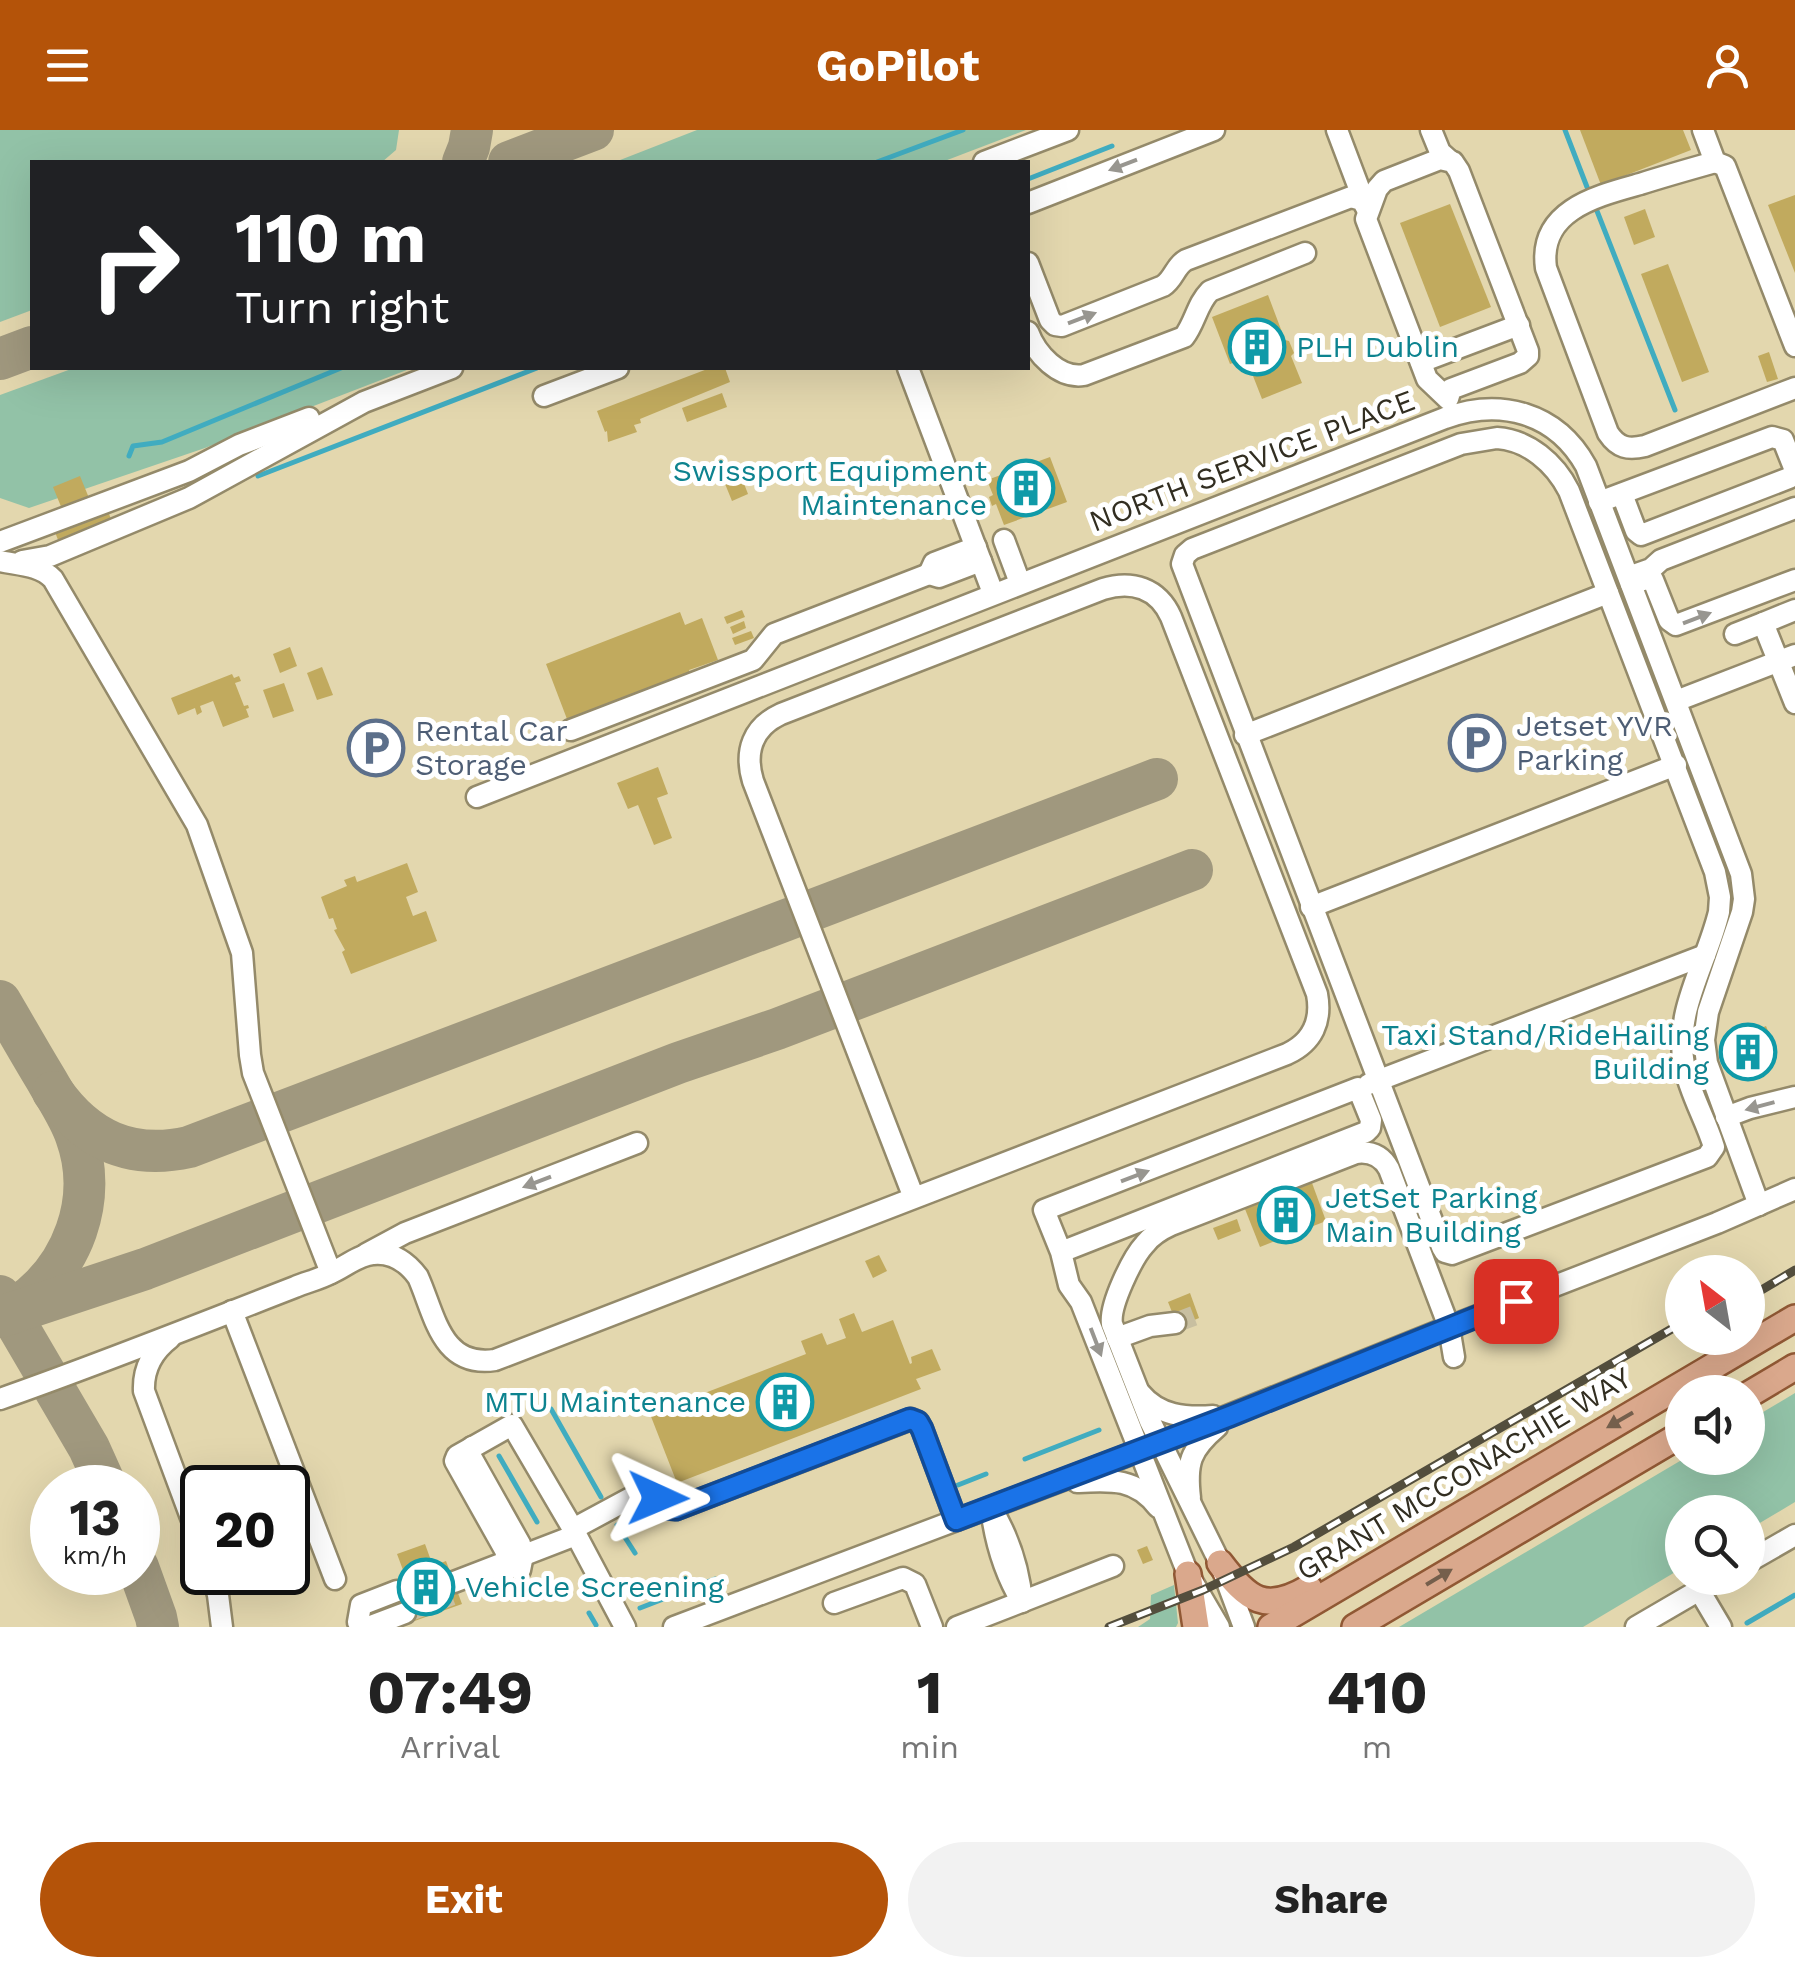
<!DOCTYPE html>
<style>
:root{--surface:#fff;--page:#f2f2f2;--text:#222;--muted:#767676;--accent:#b45309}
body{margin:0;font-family:"Work Sans",sans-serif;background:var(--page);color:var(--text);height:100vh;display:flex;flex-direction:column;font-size:38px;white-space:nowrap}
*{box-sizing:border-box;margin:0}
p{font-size:32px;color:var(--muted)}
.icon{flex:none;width:55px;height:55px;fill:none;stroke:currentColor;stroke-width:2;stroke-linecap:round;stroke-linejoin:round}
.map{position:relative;height:1497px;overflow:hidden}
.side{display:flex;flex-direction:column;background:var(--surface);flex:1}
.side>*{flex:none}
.top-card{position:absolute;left:30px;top:30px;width:1000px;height:210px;border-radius:0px;box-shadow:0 10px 40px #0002;background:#202124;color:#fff;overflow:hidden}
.needle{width:65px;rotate:329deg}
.tools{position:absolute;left:1665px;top:1125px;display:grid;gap:20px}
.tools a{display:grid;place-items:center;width:100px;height:100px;border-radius:50%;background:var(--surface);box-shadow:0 10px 40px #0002;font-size:50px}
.speed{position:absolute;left:30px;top:1335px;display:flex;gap:20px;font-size:50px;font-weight:700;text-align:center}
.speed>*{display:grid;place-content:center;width:130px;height:130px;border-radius:50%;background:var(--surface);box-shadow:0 10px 40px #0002;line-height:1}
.speed small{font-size:25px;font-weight:400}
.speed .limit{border:5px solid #111;border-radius:15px;background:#fff;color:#111}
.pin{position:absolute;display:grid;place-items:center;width:85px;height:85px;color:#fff;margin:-42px;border-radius:20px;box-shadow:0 5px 15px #0006}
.me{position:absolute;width:110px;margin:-55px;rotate:91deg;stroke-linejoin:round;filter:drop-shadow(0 0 8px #0008)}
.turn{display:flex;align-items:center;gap:35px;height:210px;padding:0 40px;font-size:45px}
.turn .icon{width:130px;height:130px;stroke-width:2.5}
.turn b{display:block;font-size:70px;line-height:85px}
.eta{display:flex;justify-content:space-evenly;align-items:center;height:170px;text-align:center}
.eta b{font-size:60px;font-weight:700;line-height:70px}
.button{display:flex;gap:20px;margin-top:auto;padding:20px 40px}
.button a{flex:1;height:115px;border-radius:60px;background:var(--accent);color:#fff;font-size:40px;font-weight:700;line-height:115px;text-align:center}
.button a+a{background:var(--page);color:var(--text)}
header{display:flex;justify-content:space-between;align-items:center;height:130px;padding:0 40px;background:var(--accent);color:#fff;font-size:45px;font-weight:700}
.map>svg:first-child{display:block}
.built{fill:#e3d7ae;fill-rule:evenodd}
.green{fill:#92c2a7}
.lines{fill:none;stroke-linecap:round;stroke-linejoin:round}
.stream{stroke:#40acc0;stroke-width:5}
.taxiway{stroke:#a0987e;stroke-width:42}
.building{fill:#c1aa5e}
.minor-tunnel{stroke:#c8bfa0;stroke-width:20;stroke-dasharray:20 10;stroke-linecap:butt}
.minor-casing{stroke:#948a6a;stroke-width:25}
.major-casing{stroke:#905834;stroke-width:30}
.minor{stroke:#fff;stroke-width:20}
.major{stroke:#daa88c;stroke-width:25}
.rail-casing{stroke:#534e3d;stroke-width:9}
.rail{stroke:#fff;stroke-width:5;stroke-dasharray:15;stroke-linecap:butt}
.oneway{fill:#989690}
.oneway2{fill:#755f4c}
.route-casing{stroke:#114b97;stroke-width:25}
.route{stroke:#1a73e8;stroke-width:18}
.labels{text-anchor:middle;stroke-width:10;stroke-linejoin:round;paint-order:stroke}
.culture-label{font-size:30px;fill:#0d838f;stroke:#fff;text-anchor:start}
.street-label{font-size:30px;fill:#322e21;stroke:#fff}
.service-label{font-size:30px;fill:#4e5e75;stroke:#fff;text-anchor:start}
</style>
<header><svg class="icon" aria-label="menu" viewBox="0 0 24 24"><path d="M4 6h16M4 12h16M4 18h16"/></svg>GoPilot<svg class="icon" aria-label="person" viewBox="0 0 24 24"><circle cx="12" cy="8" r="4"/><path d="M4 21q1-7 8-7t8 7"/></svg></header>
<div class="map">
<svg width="1795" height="1497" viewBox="0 0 1795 1497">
<rect width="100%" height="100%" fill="#ede3c0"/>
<path class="built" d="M0,0H1795V1497H0ZM32,32H1028V238H32ZM1682,1142H1748V1208H1682ZM1682,1262H1748V1328H1682ZM52,1358H138V1442H52ZM202,1358H288V1442H202ZM1682,1382H1748V1448H1682Z"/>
<g class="green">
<polygon points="0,0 399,0 396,20 382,32 32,32 32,180 0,192"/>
<polygon points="697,0 1026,0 942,32 615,32"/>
<polygon points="74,238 412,238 205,318 29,378 0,368 0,265"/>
<polygon points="1795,1263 1795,1372 1748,1400 1748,1382 1682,1382 1682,1438 1583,1497 1399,1497 1685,1328 1748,1328 1748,1291"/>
<polygon points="1174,1455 1178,1493 1176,1497 1138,1497 1150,1489 1151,1465"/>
</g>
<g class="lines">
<g class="stream">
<polyline points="1565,0 1587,57"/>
<polyline points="877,32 963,0"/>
<polyline points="1028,49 1112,16"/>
<polyline points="1597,81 1675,280"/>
<polyline points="129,326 133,316 162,312 341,238"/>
<polyline points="258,346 537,238"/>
<polyline points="551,1279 601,1367"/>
<polyline points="499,1326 537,1392"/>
<polyline points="1025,1329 1099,1300"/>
<polyline points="958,1355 986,1344"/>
<polyline points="617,1395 635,1423"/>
<polyline points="640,1478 715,1449"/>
<polyline points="589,1483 596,1495"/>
<polyline points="1747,1493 1795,1465"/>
</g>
<g class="taxiway">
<polyline points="463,32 469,17 472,0"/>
<polyline points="509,32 593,0"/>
<polyline points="0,229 32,217"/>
<path d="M0,871C16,898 31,925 47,951C57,969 69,986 76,1006C99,1069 73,1139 18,1176"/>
<path d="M53,962C87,1010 131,1030 189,1017L1157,649"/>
<polyline points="0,1166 89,1318 107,1358"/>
<polyline points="0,1187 145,1139 678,933 777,899 1192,740"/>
<polyline points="138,1437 156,1487 158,1497"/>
</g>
</g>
<g class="building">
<polygon points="1580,0 1683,0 1691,20 1601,55"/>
<polygon points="1795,65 1795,143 1768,75"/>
<polygon points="1450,74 1491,177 1440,197 1400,93"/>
<polygon points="1645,79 1655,107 1634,115 1624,87"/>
<polygon points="1668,134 1709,242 1682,252 1641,144"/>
<polygon points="1268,165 1285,210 1289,211 1294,223 1291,226 1302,253 1262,269 1246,228 1230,234 1212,187"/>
<polygon points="1769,222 1778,249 1767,252 1758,226"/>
<polygon points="710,238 725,238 730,252 640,289 641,293 634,295 637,302 608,312 607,301 605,302 597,281"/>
<polygon points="722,263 727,277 687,292 682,278"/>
<polygon points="1050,327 1067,372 1004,395 996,374 992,376 989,367 993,365 987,350"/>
<polygon points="738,338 748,364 732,371 721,344"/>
<polygon points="80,346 89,368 102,364 113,395 60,415 48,384 62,379 53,357"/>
<polygon points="742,480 745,487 727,494 724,487"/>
<polygon points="680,482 685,495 702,488 718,530 689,540 690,544 567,589 546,534"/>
<polygon points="744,491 746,498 733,504 730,497"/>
<polygon points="751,501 754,508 735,515 732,508"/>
<polygon points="290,517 297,536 280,543 273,524"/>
<polygon points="322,537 333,565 317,570 307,543"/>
<polygon points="232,544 234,548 239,546 241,551 235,553 244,576 248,575 249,578 246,579 249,587 223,597 213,571 200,576 202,582 197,585 195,578 178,585 171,568"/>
<polygon points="284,553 294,581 273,588 263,560"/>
<polygon points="658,637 668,664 657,668 672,708 654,715 638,675 628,679 617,653"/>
<polygon points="407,733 418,762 406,767 413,786 426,781 437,811 351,844 342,822 345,820 334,800 337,799 333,788 329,789 321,767 347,756 344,750 355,746 357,752"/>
<polygon points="1766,896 1776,920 1769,923 1772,934 1742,946 1738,936 1731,938 1721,913 1729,910 1728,908 1758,897 1759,899"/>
<polygon points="1312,1053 1326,1091 1260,1117 1245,1079"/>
<polygon points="1237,1089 1241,1101 1218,1110 1213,1098"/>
<polygon points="879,1125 887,1141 873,1148 865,1131"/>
<polygon points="1190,1163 1199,1188 1178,1197 1168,1172"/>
<polygon points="854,1183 862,1202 893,1190 910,1234 912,1233 911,1227 932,1219 941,1240 916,1249 921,1259 677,1353 650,1284 806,1224 801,1211 822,1203 827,1215 846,1208 839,1189"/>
<polygon points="425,1414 433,1436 446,1431 462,1474 409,1493 394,1452 406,1448 397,1424"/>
<polygon points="1147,1416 1153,1430 1143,1434 1137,1420"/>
</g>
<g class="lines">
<g class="minor-tunnel">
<polyline points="1175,1193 1199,1184"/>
<polyline points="397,1461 450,1441"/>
<polyline points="405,1483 458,1463"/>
</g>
<g class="minor-casing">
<g id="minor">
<polyline points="1337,0 1365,74"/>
<polyline points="1431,0 1440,22 1449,30"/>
<polyline points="1703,0 1715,32 1725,36 1795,216"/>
<polygon points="1440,29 1453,32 1459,41 1528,221 1528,226 1520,233 1451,259 1448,269 1427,249 1366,89 1377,59 1384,51"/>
<polyline points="984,32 1068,0"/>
<path d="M1715,32C1690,39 1665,46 1640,54C1597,66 1538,80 1546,138L1608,303C1618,318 1628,320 1645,316L1795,258"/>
<polyline points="1028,73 1214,0"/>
<path d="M1028,133L1050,190L1055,195L1062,196L1163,156C1174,149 1175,136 1186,130L1351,67L1362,70L1368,81"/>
<path d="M1028,202C1036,224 1059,249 1084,245L1184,207C1195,193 1197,174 1210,161L1305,123"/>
<polyline points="1421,232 1519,195"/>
<polyline points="908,238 993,463"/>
<polyline points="544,266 618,238"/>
<path d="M1497,308C1528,310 1555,333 1569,361L1715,742L1720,767L1719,782C1707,833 1674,880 1684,935C1690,964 1706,990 1714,1017L1707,1027L1452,1124L1445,1122L1442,1117L1182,434L1185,425L1192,419L1461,314Z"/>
<polyline points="1622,364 1636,401 1641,405 1789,348 1795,342"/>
<polyline points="1599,372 1772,307 1783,310 1795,340"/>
<polyline points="1004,410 1020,453"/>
<polyline points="0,412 189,341 239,315 309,288"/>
<polyline points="976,417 934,433 929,444 939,447 981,431"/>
<path d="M0,431C19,435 40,435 53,449L197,695L242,823L250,925L253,943L331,1143"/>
<polyline points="22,431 50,426 189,368 364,272 452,238"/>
<polyline points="1631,446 1651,439 1661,430 1795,378"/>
<polyline points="1631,454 1646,449 1653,450 1669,490 1676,495 1795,450"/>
<polyline points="1795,480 1763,493 1795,573"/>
<polyline points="1735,504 1763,493"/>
<polyline points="1676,571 1795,525"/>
<polyline points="571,600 753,530 774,504 929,444"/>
<polyline points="1245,605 1608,463"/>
<path d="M477,667L1445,288C1500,268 1556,282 1586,336L1741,744L1744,769L1742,782L1708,882L1704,910L1707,933L1759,1075"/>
<polyline points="1311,777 1676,635"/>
<polyline points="1369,954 1705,825"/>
<polyline points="1726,987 1750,978 1795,967"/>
<polyline points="1061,1122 1366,1002 1370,998 1371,990 1358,958 1044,1080 1061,1122 1069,1155 1081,1172 1188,1444 1219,1497"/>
<polyline points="366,1124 405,1103 637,1013"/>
<polyline points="232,1181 335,1449"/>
<path d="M170,1208C153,1221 143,1239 144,1261L202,1417"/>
<polyline points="1117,1208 1150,1196 1175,1193"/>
<path d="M1140,1263C1159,1286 1185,1288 1213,1286"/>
<path d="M0,1269C100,1234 197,1195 295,1157C307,1152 320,1149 331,1143C345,1137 358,1125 373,1124C392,1122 407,1132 418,1147C435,1185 441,1238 495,1230L1287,924C1313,912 1322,891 1317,864L1171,487C1158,458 1132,450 1103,459L781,584C753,597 744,621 753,651L914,1068"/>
<polyline points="472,1317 470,1325 520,1414 523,1425 520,1440"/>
<path d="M1077,1352C1111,1350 1136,1348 1158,1377"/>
<path d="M1190,1368C1186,1333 1190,1320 1217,1297"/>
<path d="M991,1378C1008,1406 1019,1439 1022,1472C1005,1444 995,1410 991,1378Z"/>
<polyline points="573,1399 638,1364 650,1362 666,1378 676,1379 911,1289 918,1292 922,1299 956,1390"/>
<polyline points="1748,1432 1795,1405"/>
<polyline points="212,1442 218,1465 222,1497"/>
<polyline points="503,1446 508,1431 505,1420 455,1331 457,1326 512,1295 573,1399 625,1497"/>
<polyline points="454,1452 576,1405"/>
<polyline points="1699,1460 1721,1497"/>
<polyline points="834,1473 903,1448 915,1454 932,1497"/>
<polyline points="358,1492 361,1475 397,1461"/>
<polyline points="368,1497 405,1483"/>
<polyline points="674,1497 1160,1313 1449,1197 1717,1093 1795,1059"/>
<polyline points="957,1497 1113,1436"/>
<path d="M1244,1497L1220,1433L1150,1291L1112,1194C1109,1176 1132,1128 1145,1114C1152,1105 1160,1100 1171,1095L1356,1023C1371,1021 1382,1026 1389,1039L1449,1197L1454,1227"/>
<polyline points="1636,1497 1720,1448"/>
</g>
</g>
<g class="major-casing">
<g id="major">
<polyline points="1748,1265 1795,1237"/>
<path d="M1220,1433C1248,1470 1265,1484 1309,1458"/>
<polyline points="1188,1444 1196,1497"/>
<polyline points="1271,1497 1795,1188"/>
<polyline points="1355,1497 1682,1304"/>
</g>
</g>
<use href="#minor" class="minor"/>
<use href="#major" class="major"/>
<g class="rail-casing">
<g id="rail">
<polyline points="1748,1168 1795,1140"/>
<polyline points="1109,1497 1203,1460 1294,1417 1682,1193"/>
</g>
</g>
<use href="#rail" class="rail"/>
</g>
<defs><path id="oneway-solid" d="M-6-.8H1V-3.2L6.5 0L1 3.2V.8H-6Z" transform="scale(2.5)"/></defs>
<g class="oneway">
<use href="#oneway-solid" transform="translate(1123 35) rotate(159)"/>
<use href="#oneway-solid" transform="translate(1082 188) rotate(-21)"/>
<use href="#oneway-solid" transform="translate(1697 488) rotate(-21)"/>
<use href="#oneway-solid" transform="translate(1760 976) rotate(165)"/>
<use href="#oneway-solid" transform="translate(1135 1046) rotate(-21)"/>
<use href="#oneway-solid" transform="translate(537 1052) rotate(159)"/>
<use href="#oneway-solid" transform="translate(1096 1212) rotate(69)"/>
</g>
<g class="oneway2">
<use href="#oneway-solid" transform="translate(1620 1290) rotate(150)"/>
<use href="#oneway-solid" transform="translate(1439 1447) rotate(-31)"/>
</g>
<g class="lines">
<g class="route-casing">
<polyline id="route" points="658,1368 666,1378 676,1379 910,1289 918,1292 922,1299 956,1390 1230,1286 1516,1171"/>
</g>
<use href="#route" class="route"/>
</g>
<defs>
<g id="building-ring" transform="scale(2.875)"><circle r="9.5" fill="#fff" stroke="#0f9aa8" stroke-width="1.5"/><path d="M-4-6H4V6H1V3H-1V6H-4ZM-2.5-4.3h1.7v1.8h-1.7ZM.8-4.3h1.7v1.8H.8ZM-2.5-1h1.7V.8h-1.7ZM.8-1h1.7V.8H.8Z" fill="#0f9aa8"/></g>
<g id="parking-ring" transform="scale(2.875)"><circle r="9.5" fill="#fff" stroke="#5c6f8a" stroke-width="1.5"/><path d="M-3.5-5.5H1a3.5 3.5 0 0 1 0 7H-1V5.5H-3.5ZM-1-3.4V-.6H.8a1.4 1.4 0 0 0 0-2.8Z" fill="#5c6f8a"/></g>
</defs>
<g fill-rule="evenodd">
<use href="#building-ring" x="1257" y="217"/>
<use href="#building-ring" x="1026" y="358"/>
<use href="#parking-ring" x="1477" y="613"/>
<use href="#parking-ring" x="376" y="618"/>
<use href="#building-ring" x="1748" y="922"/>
<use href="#building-ring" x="1286" y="1085"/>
<use href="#building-ring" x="785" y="1272"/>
<use href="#building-ring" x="426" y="1457"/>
</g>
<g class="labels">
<g class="culture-label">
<text x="1296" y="227">PLH Dublin</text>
<text x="987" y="351" text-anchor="end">Swissport Equipment<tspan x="987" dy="34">Maintenance</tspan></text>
<text x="1709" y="915" text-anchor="end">Taxi Stand/RideHailing<tspan x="1709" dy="34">Building</tspan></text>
<text x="1325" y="1078">JetSet Parking<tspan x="1325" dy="34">Main Building</tspan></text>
<text x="746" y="1282" text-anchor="end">MTU Maintenance</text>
<text x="465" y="1467">Vehicle Screening</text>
</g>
<g class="street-label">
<text transform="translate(1252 331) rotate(-21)" y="10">NORTH SERVICE PLACE</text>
<text transform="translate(1464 1344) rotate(-31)" y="10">GRANT MCCONACHIE WAY</text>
</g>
<g class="service-label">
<text x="1516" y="606">Jetset YVR<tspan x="1516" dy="34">Parking</tspan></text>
<text x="415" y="611">Rental Car<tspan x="415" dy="34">Storage</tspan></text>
</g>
</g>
</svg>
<div class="tools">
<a><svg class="needle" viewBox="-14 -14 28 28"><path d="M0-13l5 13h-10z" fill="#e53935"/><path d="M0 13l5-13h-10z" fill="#767676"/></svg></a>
<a><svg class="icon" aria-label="sound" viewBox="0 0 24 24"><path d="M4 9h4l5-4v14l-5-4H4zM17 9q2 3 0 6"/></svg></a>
<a><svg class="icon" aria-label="search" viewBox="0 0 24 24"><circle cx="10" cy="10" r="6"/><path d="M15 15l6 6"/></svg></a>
</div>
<div class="speed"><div>13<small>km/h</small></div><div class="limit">20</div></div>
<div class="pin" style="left:1516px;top:1171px;background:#d93025"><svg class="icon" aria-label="arrive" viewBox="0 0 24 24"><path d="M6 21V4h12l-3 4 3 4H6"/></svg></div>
<svg class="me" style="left:658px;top:1368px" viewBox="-20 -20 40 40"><path d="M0-17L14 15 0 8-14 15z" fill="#1a73e8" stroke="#fff" stroke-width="4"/></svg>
<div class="top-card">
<div class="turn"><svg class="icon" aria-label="right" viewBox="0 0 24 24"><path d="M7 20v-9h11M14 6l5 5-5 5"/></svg><div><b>110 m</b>Turn right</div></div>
</div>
</div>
<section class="side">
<div class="eta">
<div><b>07:49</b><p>Arrival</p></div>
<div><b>1</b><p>min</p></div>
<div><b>410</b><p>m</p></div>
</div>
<div class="button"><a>Exit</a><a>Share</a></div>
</section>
